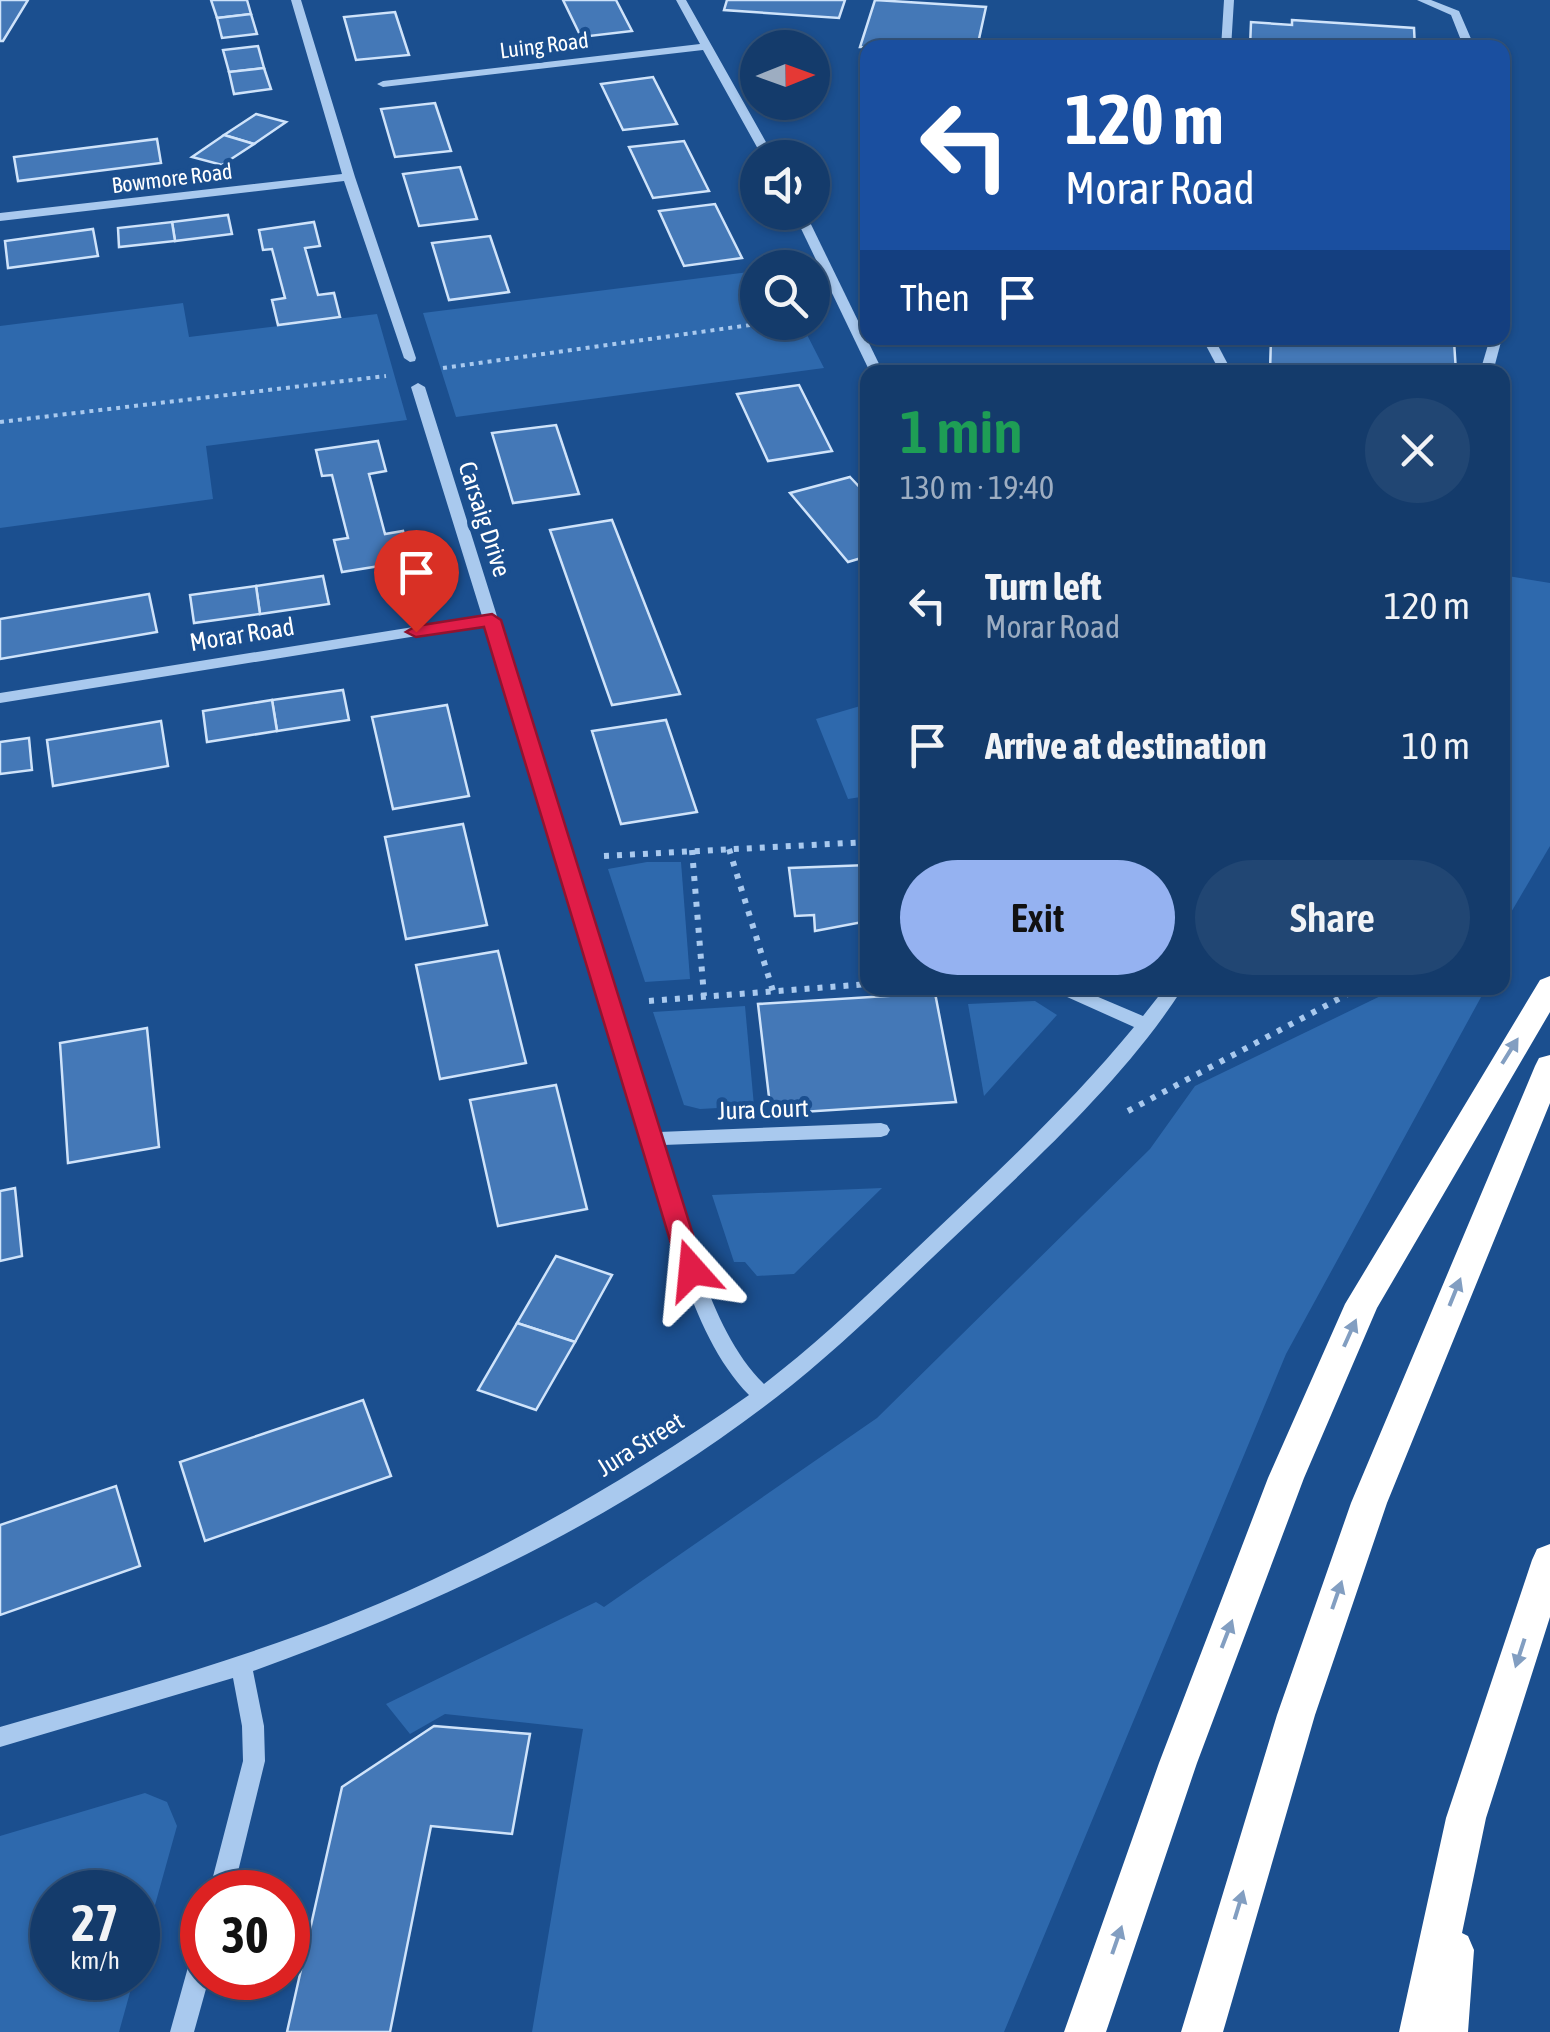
<!DOCTYPE html>
<meta charset="utf-8">
<style>
:root{--surface:#143b6b;--page:#214673;--text:#f1f3f6;--muted:#9dadc1;--line:#33557e;--accent:#95b2f1}
body{margin:0;font-family:"Asap Condensed",sans-serif;background:var(--page);color:var(--text);height:100vh;display:flex;flex-direction:column;font-size:38px;white-space:nowrap}
*{box-sizing:border-box;margin:0}
p{font-size:32px;color:var(--muted)}
.icon{flex:none;width:55px;height:55px;fill:none;stroke:currentColor;stroke-width:2;stroke-linecap:round;stroke-linejoin:round}
.map{position:relative;flex:1;overflow:hidden}
.details{position:absolute;left:860px;top:365px;width:650px;height:630px;display:flex;flex-direction:column;background:var(--surface);border-radius:20px;box-shadow:0 2px 8px #0004,0 0 0 2px var(--line)}
.details>*{flex:none}
.top-card{position:absolute;left:860px;top:40px;width:650px;height:305px;border-radius:20px;box-shadow:0 2px 8px #0004,0 0 0 2px var(--line);background:#1a4fa0;color:#fff;overflow:hidden}
.needle{width:65px;rotate:89deg}
.controls{position:absolute;left:740px;top:30px;display:grid;gap:20px}
.controls a{display:grid;place-items:center;width:90px;height:90px;border-radius:50%;background:var(--surface);box-shadow:0 2px 8px #0004,0 0 0 2px var(--line);font-size:50px}
.speed{position:absolute;left:30px;top:1870px;display:flex;gap:20px;font-size:50px;font-weight:700;text-align:center}
.speed>*{display:grid;place-content:center;width:130px;height:130px;border-radius:50%;background:var(--surface);box-shadow:0 2px 8px #0004,0 0 0 2px var(--line);line-height:1}
.speed small{font-size:25px;font-weight:400}
.speed .limit{border:15px solid #d22;background:#fff;color:#111}
.pin{position:absolute;display:grid;place-items:center;width:85px;height:85px;color:#fff;margin:-102px -42px;border-radius:50% 50% 50% 0;rotate:-45deg;box-shadow:0 0 10px #0007}
.pin .icon{rotate:45deg}
.me{position:absolute;width:110px;margin:-55px;rotate:342deg;stroke-linejoin:round;filter:drop-shadow(0 0 8px #0008)}
.turn{display:flex;align-items:center;gap:35px;height:210px;padding:0 40px;font-size:45px}
.turn .icon{width:130px;height:130px;stroke-width:2.5}
.turn b{display:block;font-size:70px;line-height:85px}
.then{display:flex;align-items:center;height:95px;padding:0 40px;background:#0003;gap:20px;font-size:38px}
.round{display:grid;place-items:center;flex:none;width:105px;height:105px;border-radius:52px;background:var(--page)}
.head{display:flex;align-items:center;justify-content:space-between;height:170px;padding:0 40px}
h1{font-size:60px;font-weight:600;line-height:75px;color:#1e9e55}
.action{display:flex;gap:20px;margin-top:auto;padding:20px 40px}
.action a{flex:1;height:115px;border-radius:60px;background:var(--accent);color:#111;font-size:40px;font-weight:600;line-height:115px;text-align:center}
.action a+a{background:var(--page);color:var(--text)}
ul{padding:0;list-style:none}
li{display:flex;align-items:center;gap:30px;height:140px;padding:0 40px}
li div{flex:1}
li b{display:block;font-size:38px}
li em{font-style:normal}
.map>svg:first-child{display:block}
.green{fill:#2e69ad}
.building{fill:#4478b7;stroke:#cfe3fa;stroke-width:2.5}
.lines{fill:none;stroke-linecap:round;stroke-linejoin:round}
.path-far1{stroke:#a9c9ee;stroke-width:4;stroke-dasharray:4 5;stroke-linecap:butt}
.path{stroke:#a9c9ee;stroke-width:6;stroke-dasharray:5 8;stroke-linecap:butt}
.minor{fill:#a9c9ee;fill-rule:evenodd}
.highway{fill:#fff;fill-rule:evenodd}
.oneway{fill:#829ec1}
.route{fill:#e11d48;stroke:#92132f;stroke-width:2.5}
.labels{text-anchor:middle;stroke-width:9;stroke-linejoin:round;paint-order:stroke}
.far-street-label{font-size:22px;fill:#fff;stroke:#1b4f8f}
.street-label{font-size:25px;fill:#fff;stroke:#1b4f8f}
</style>
<div class="map">
<svg width="1550" height="2032" viewBox="0 0 1550 2032">
<rect width="100%" height="100%" fill="#1b4f8f"/>
<g class="green">
<polygon points="757,271 758,322 801,323 824,368 456,417 423,313"/>
<polygon points="183,303 189,337 377,314 407,420 206,446 213,499 0,528 0,326"/>
<polygon points="1502,575 1550,583 1550,846 1503,926"/>
<polygon points="867,704 867,796 848,799 816,719"/>
<polygon points="647,862 681,862 690,979 645,982 608,869"/>
<polygon points="1397,988 1486,988 1286,1354 1004,2032 532,2032 583,1729 445,1714 410,1734 386,1704 596,1602 604,1607 877,1418 1150,1149 1195,1086"/>
<polygon points="1035,1001 1057,1015 984,1096 968,1004"/>
<polygon points="745,1006 754,1106 700,1109 684,1105 653,1012"/>
<polygon points="882,1188 794,1274 757,1276 745,1262 734,1262 712,1195"/>
<polygon points="145,1793 167,1802 177,1826 138,1966 138,1892 52,1892 52,1978 134,1978 119,2032 0,2032 0,1836"/>
</g>
<g class="building">
<polygon points="0,0 28,0 3,41 0,41"/>
<polygon points="211,0 247,0 251,14 217,18"/>
<polygon points="563,0 616,0 632,31 581,37"/>
<polygon points="727,0 845,0 839,18 724,10"/>
<polygon points="875,0 986,7 977,48 860,47"/>
<polygon points="395,12 409,55 356,60 344,17"/>
<polygon points="251,14 257,34 222,38 217,18"/>
<polygon points="1292,20 1414,28 1415,48 1250,48 1251,22 1292,25"/>
<polygon points="258,46 264,68 229,72 223,50"/>
<polygon points="264,68 271,89 234,94 229,72"/>
<polygon points="653,77 677,124 623,130 601,84"/>
<polygon points="435,103 451,151 395,157 381,109"/>
<polygon points="256,114 286,122 254,144 224,135"/>
<polygon points="224,135 254,144 222,165 192,157"/>
<polygon points="157,139 161,163 18,181 14,157"/>
<polygon points="684,141 709,191 653,198 629,147"/>
<polygon points="460,167 477,219 419,226 403,174"/>
<polygon points="715,204 742,258 684,266 659,211"/>
<polygon points="228,215 232,234 175,241 172,222"/>
<polygon points="172,222 175,241 119,247 118,228"/>
<polygon points="314,222 320,246 305,248 318,295 334,293 340,317 278,325 272,300 285,298 272,249 263,250 259,230"/>
<polygon points="93,229 98,256 8,268 5,241"/>
<polygon points="490,236 509,292 449,300 432,243"/>
<polygon points="1271,338 1454,341 1456,372 1270,372"/>
<polygon points="799,385 832,451 768,461 737,394"/>
<polygon points="556,425 579,494 513,503 492,433"/>
<polygon points="378,441 386,471 369,474 385,534 403,531 411,561 342,572 334,540 348,538 332,475 322,476 316,450"/>
<polygon points="850,477 868,496 868,556 848,562 790,493"/>
<polygon points="612,520 680,694 612,705 550,530"/>
<polygon points="323,576 329,604 260,614 256,586"/>
<polygon points="256,586 260,614 194,623 190,595"/>
<polygon points="149,594 157,632 0,659 0,619"/>
<polygon points="343,690 349,720 277,731 272,700"/>
<polygon points="272,700 277,731 207,742 203,711"/>
<polygon points="447,705 469,796 393,809 372,717"/>
<polygon points="666,720 697,812 621,824 592,731"/>
<polygon points="161,721 168,766 53,786 47,740"/>
<polygon points="29,738 32,770 0,774 0,742"/>
<polygon points="463,824 487,925 406,939 385,837"/>
<polygon points="868,865 868,921 815,931 814,915 795,916 789,868"/>
<polygon points="498,951 526,1063 440,1079 416,965"/>
<polygon points="935,993 956,1102 771,1114 758,1004"/>
<polygon points="147,1028 159,1147 68,1163 60,1043"/>
<polygon points="556,1085 587,1209 498,1226 470,1100"/>
<polygon points="15,1188 22,1256 0,1261 0,1191"/>
<polygon points="556,1256 612,1275 575,1342 517,1323"/>
<polygon points="517,1323 575,1342 536,1410 478,1390"/>
<polygon points="363,1400 391,1476 205,1541 180,1462"/>
<polygon points="116,1486 140,1566 0,1615 0,1525"/>
<polygon points="434,1726 530,1734 512,1834 431,1826 390,2032 287,2032 342,1787"/>
</g>
<g class="lines">
<g class="path-far1">
<polyline points="443,368 772,322"/>
<polyline points="0,422 386,376"/>
</g>
<g class="path">
<polyline points="729,849 773,991"/>
<polyline points="692,850 704,996"/>
<polyline points="604,856 868,842"/>
<polyline points="649,1001 868,984"/>
<polyline points="1128,1111 1359,988"/>
</g>
<g class="minor">
<polygon points="291,0 301,0 355,177 416,358 415,361 410,362 404,358 344,181 0,221 0,213 342,174"/>
<polygon points="676,0 686,0 775,158 763,158 703,50 383,87 377,84 383,81 700,44"/>
<polygon points="1224,0 1234,0 1231,48 1221,48"/>
<polygon points="1417,0 1431,0 1459,11 1475,48 1464,48 1451,15"/>
<polygon points="793,212 805,212 883,372 870,372"/>
<polygon points="1502,281 1508,285 1508,314 1502,318"/>
<polygon points="1202,338 1214,338 1232,372 1220,372"/>
<polygon points="1490,338 1502,338 1493,372 1480,372"/>
<path d="M418,383L425,387L659,1132L881,1123L887,1125L890,1130L887,1135L881,1137L663,1145C687,1220 707,1328 764,1384C825,1337 880,1283 936,1230C1005,1165 1074,1100 1134,1027L1056,992L1054,988H1077L1143,1016L1165,988H1183C1127,1075 1045,1151 970,1222C911,1277 854,1335 792,1385C633,1512 444,1603 253,1671L264,1726L265,1761L233,1892H209L243,1761L242,1726L233,1678L0,1747V1727C100,1698 201,1671 299,1635C460,1576 610,1493 749,1395C690,1335 669,1224 645,1145L639,1139L641,1134L485,625L0,703V693L482,616L411,387Z"/>
<polygon points="202,1948 202,1978 209,1978 194,2032 170,2032 190,1960 194,1952"/>
</g>
<g class="highway">
<polygon points="1550,976 1550,1012 1377,1308 1304,1478 1197,1763 1106,2032 1064,2032 1159,1763 1268,1478 1345,1304 1540,980"/>
<polygon points="1550,1055 1550,1103 1387,1503 1315,1715 1223,2032 1181,2032 1277,1715 1351,1503 1535,1066 1539,1058"/>
<polygon points="1550,1544 1550,1617 1486,1818 1462,1933 1468,1936 1474,1950 1468,2032 1399,2032 1446,1818 1532,1560 1537,1549"/>
</g>
</g>
<defs><path id="oneway-solid" d="M-6-.8H1V-3.2L6.5 0L1 3.2V.8H-6Z" transform="scale(2.5)"/></defs>
<g class="oneway">
<use href="#oneway-solid" transform="translate(1510 1051) rotate(-58)"/>
<use href="#oneway-solid" transform="translate(1455 1292) rotate(-68)"/>
<use href="#oneway-solid" transform="translate(1350 1333) rotate(-66)"/>
<use href="#oneway-solid" transform="translate(1337 1595) rotate(-71)"/>
<use href="#oneway-solid" transform="translate(1227 1634) rotate(-69)"/>
<use href="#oneway-solid" transform="translate(1520 1653) rotate(108)"/>
<use href="#oneway-solid" transform="translate(1239 1905) rotate(-73)"/>
<use href="#oneway-solid" transform="translate(1117 1940) rotate(-71)"/>
</g>
<polygon class="route" points="492,614 501,620 704,1270 701,1277 683,1277 679,1270 484,627 416,637 406,632 416,626"/>
<g class="labels">
<g class="far-street-label">
<text transform="translate(544 45) rotate(-7)" y="8">Luing Road</text>
<text transform="translate(172 178) rotate(-7)" y="8">Bowmore Road</text>
</g>
<g class="street-label">
<text transform="translate(485 519) rotate(72)" y="9">Carsaig Drive</text>
<text transform="translate(242 634) rotate(-9)" y="9">Morar Road</text>
<text transform="translate(763 1109) rotate(-2)" y="9">Jura Court</text>
<text transform="translate(640 1444) rotate(-32)" y="9">Jura Street</text>
</g>
</g>
</svg>
<div class="controls">
<a><svg class="needle" viewBox="-14 -14 28 28"><path d="M0-13l5 13h-10z" fill="#e53935"/><path d="M0 13l5-13h-10z" fill="#9dadc1"/></svg></a>
<a><svg class="icon" aria-label="sound" viewBox="0 0 24 24"><path d="M4 9h4l5-4v14l-5-4H4zM17 9q2 3 0 6"/></svg></a>
<a><svg class="icon" aria-label="search" viewBox="0 0 24 24"><circle cx="10" cy="10" r="6"/><path d="M15 15l6 6"/></svg></a>
</div>
<div class="speed"><div>27<small>km/h</small></div><div class="limit">30</div></div>
<div class="pin" style="left:416px;top:632px;background:#d93025"><svg class="icon" aria-label="arrive" viewBox="0 0 24 24"><path d="M6 21V4h12l-3 4 3 4H6"/></svg></div>
<svg class="me" style="left:692px;top:1270px" viewBox="-20 -20 40 40"><path d="M0-17L14 15 0 8-14 15z" fill="#e11d48" stroke="#fff" stroke-width="4"/></svg>
<div class="top-card">
<div class="turn"><svg class="icon" aria-label="left" viewBox="0 0 24 24"><path d="M17 20v-9H6M10 6l-5 5 5 5"/></svg><div><b>120 m</b>Morar Road</div></div>
<div class="then">Then<svg class="icon" aria-label="arrive" viewBox="0 0 24 24"><path d="M6 21V4h12l-3 4 3 4H6"/></svg></div>
</div>
<section class="details">
<div class="head"><div><h1>1 min</h1><p>130 m · 19:40</p></div><a class="round"><svg class="icon" aria-label="close" viewBox="0 0 24 24"><path d="M6 6l12 12M18 6L6 18"/></svg></a></div>
<ul>
<li><svg class="icon" aria-label="left" viewBox="0 0 24 24"><path d="M17 20v-9H6M10 6l-5 5 5 5"/></svg><div><b>Turn left</b><p>Morar Road</p></div><em>120 m</em></li>
<li><svg class="icon" aria-label="arrive" viewBox="0 0 24 24"><path d="M6 21V4h12l-3 4 3 4H6"/></svg><div><b>Arrive at destination</b></div><em>10 m</em></li>
</ul>
<div class="action"><a>Exit</a><a>Share</a></div>
</section>
</div>
